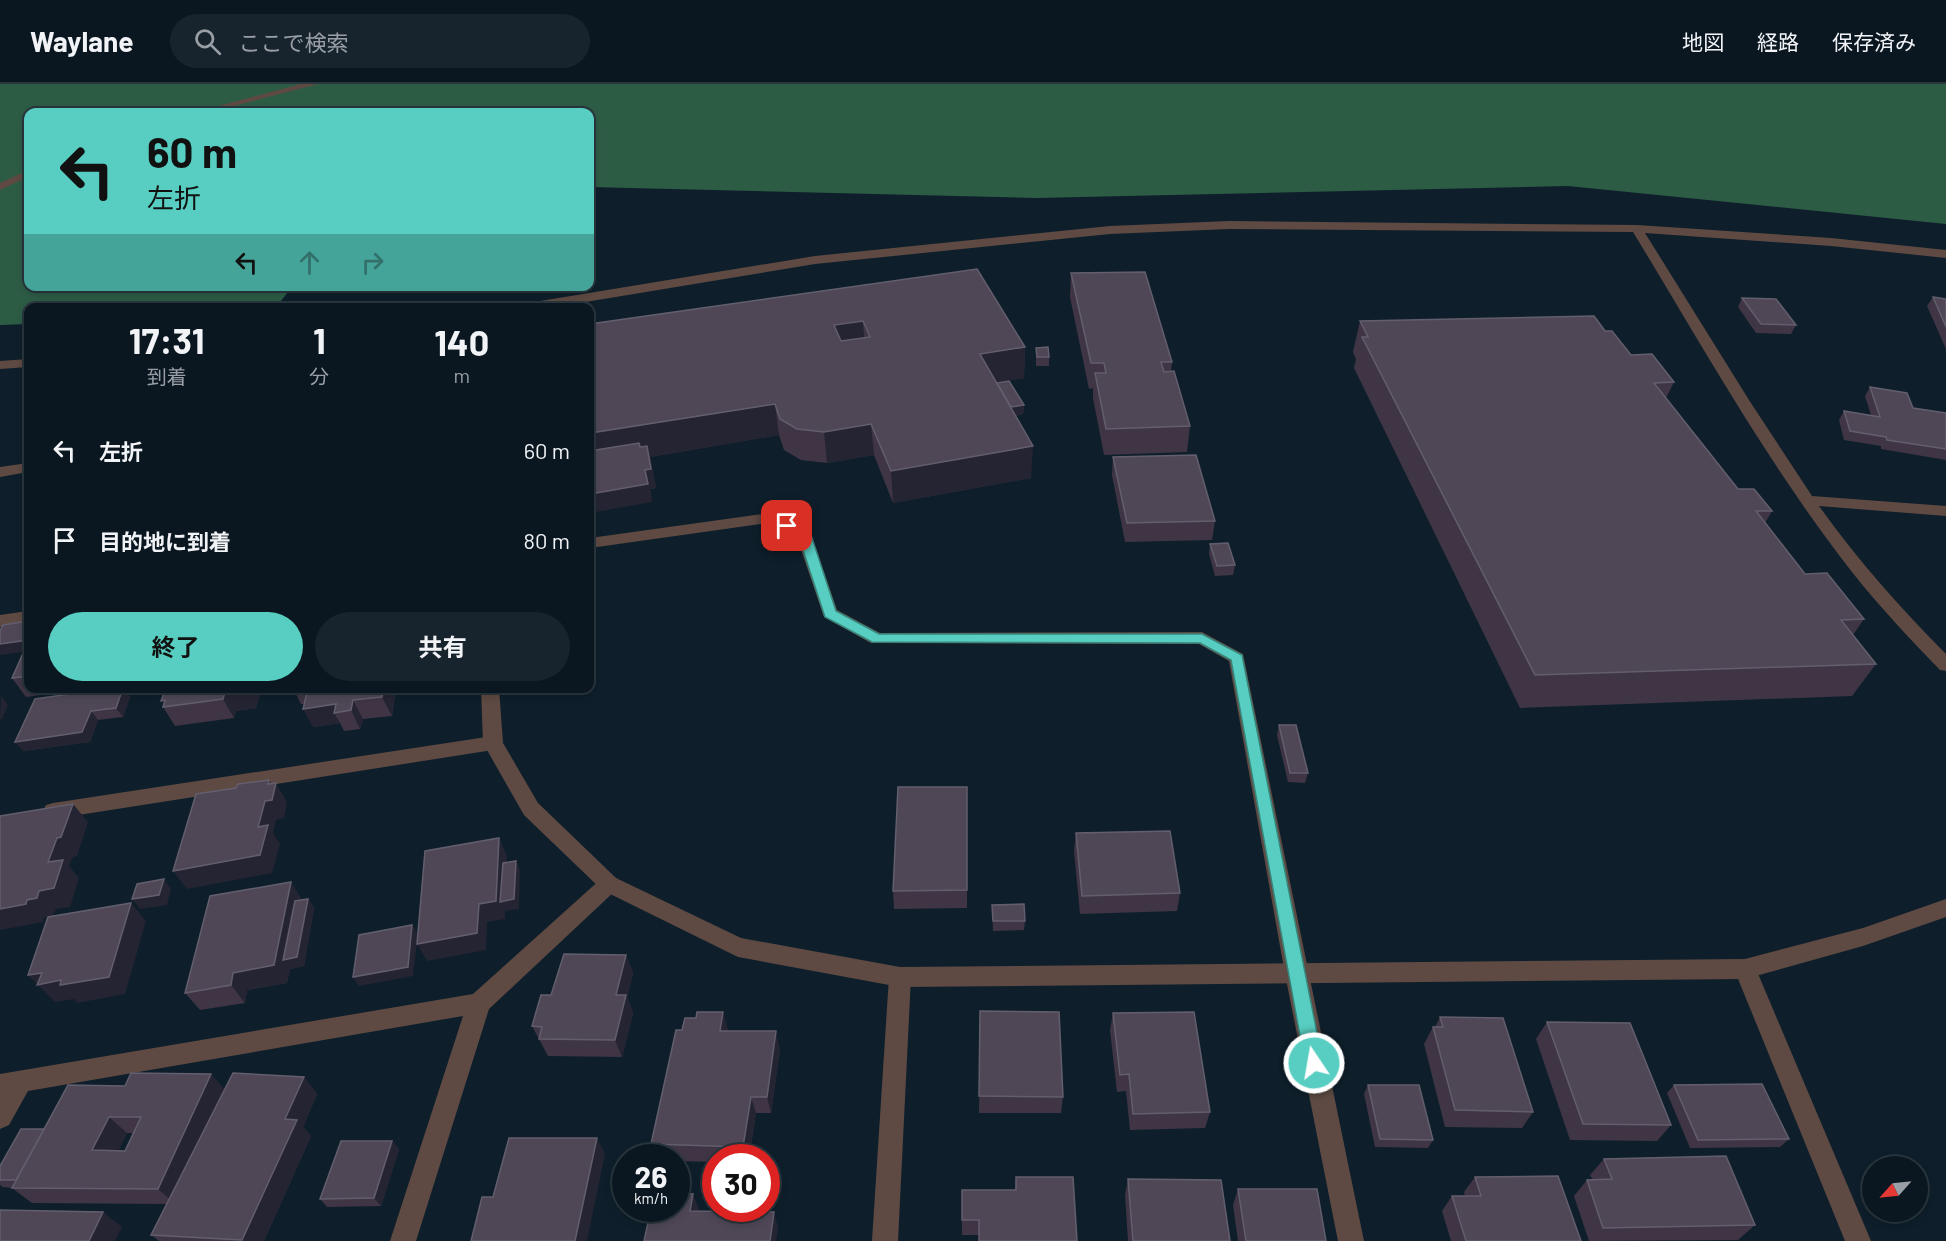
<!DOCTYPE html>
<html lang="ja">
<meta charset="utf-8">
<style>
:root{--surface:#0a1720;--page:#18242d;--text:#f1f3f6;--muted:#999fa5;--line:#2a363e;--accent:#57cec1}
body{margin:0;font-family:Barlow,"Noto Sans JP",sans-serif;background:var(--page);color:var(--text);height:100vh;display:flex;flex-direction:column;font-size:22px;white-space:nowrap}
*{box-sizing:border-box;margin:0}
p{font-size:20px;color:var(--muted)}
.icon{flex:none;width:33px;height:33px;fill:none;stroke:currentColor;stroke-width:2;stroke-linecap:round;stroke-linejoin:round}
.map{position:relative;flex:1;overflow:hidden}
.panel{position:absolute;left:24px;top:219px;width:570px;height:390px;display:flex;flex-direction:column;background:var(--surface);border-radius:12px;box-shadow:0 3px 9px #0003,0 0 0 2px var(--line)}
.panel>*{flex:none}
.hud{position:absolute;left:24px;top:24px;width:570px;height:183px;border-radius:12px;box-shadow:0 3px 9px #0003,0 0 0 2px var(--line);background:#57cec1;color:#111;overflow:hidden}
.needle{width:39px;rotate:243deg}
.fabs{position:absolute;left:1862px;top:1072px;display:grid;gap:12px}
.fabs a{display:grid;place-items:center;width:66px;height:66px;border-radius:50%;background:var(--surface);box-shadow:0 3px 9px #0003,0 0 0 2px var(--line);font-size:30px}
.speed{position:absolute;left:612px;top:1060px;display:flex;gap:12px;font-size:30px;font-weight:700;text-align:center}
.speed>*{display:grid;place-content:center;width:78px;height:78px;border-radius:50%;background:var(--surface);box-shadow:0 3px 9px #0003,0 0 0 2px var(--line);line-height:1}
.speed small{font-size:15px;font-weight:400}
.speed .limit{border:9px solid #d22;background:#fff;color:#111}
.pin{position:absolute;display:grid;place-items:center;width:51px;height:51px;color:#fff;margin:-26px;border-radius:12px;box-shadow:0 3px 9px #0006}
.me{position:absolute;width:66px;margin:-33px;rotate:348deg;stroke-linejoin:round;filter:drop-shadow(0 0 4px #0008)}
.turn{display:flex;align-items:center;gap:21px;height:126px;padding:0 24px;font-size:27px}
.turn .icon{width:78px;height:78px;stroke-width:2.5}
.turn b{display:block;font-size:42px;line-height:51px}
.lanes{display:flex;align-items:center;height:57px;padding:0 24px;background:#0003;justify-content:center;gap:30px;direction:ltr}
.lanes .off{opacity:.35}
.eta{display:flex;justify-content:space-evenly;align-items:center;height:102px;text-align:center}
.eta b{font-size:36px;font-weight:700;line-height:42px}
.button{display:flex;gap:12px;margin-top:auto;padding:12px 24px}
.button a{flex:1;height:69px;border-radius:36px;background:var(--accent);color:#111;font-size:24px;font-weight:700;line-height:69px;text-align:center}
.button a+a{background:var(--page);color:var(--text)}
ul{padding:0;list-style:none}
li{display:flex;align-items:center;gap:18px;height:90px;padding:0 24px}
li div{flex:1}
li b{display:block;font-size:22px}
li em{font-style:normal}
header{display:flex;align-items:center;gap:36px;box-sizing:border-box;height:84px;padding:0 30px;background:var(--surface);border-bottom:2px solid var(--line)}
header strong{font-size:28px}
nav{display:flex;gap:33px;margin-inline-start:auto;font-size:21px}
.search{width:420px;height:54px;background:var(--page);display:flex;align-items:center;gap:15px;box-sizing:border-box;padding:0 21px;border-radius:33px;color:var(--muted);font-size:22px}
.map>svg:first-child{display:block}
.forest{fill:#2d5c45}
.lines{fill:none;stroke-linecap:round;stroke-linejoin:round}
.minor{fill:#5e4a43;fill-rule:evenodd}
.tertiary{fill:#5e4a43;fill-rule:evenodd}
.wall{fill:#3f3545;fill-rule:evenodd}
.shaded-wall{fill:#252433}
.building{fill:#4f4756;stroke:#635e6d;stroke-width:1.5;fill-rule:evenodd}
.route{fill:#57cec1;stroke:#39867d;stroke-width:1.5}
</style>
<header>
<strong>Waylane</strong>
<div class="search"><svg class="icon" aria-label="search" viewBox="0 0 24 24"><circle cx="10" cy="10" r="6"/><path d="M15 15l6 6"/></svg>ここで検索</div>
<nav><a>地図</a><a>経路</a><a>保存済み</a></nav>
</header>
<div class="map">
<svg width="1946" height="1157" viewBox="0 0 1946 1157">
<rect width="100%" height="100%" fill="#0e1f2b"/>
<polygon class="forest" points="0,0 1946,0 1946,140 1568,102 1037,114 590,103 590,28 28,28 28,202 292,203 276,223 28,224 28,240 0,241"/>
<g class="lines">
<g class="minor">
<polygon points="301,0 318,0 211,28 196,28"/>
<polygon points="28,86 28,93 0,106 0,99"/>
<polygon points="28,379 28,388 0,393 0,383"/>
<polygon points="770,429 810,447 837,526 880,549 1202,548 1243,570 1364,1157 1338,1157 1285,890 1229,577 1199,560 871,559 824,533 797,454 768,439 590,464 590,454"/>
<polygon points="28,527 28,539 0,543 0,531"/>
<polygon points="493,652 500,654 503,659 500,664 493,666 53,735 46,733 43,727 46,721 53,719"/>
<polygon points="609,791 616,794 620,800 616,806 489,925 416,1157 390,1157 463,932 28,1007 9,1041 0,1045 0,990 473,910 602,794"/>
<polygon points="1745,875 1753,878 1756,885 1871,1157 1845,1157 1734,885 1737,878"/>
<polygon points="900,883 908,886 911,893 898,1157 872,1157 889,893 892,886"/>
</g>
<g class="tertiary">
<path d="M1229,137L1637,141L1831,154L1946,166V174L1831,162L1645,149L1749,316L1812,412L1946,422V432L1819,422C1857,475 1900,524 1946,570V587L1940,586C1909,554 1879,522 1852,488C1769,382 1703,263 1633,148L1229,145L1110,150L815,180L549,224H516L522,220L815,172L1110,142Z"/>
<polygon points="28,275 28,283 0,285 0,277"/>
<polygon points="481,604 499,604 503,659 538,719 616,794 741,854 900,883 1745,875 1863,844 1946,815 1946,833 1863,862 1745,895 900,903 738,873 602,806 524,731 483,659"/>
</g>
</g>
<g class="wall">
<polygon points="977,185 1025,263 1024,294 997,298 1024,321 1023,330 1015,332 1031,394 893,419 874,371 827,379 801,376 784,366 779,351 650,373 656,404 650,405 652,418 590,240"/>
<polygon points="1071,189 1172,278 1171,287 1190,342 1187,368 1104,371 1093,314 1093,304 1089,305 1070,213"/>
<polygon points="461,202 477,202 473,206 462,205"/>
<polygon points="1933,213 1946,215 1946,265 1927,222"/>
<polygon points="1742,214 1796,241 1791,250 1756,249 1738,223"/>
<polygon points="1360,237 1605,247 1630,270 1674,298 1666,314 1738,405 1772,427 1765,439 1805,490 1864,535 1853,551 1876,580 1852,612 1520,624 1354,284 1356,275 1353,268"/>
<polygon points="1036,264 1049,273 1049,282 1036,282"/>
<polygon points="1870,303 1913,324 1946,329 1946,376 1881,365 1881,362 1844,356 1839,336 1844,327 1871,331 1865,312"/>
<polygon points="1113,373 1215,437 1212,456 1125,458 1112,391"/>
<polygon points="1210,460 1235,481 1233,491 1215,492 1209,470"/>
<polygon points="28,592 28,604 89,604 26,613 12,594"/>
<polygon points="112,604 125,604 130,613 123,633 98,636 90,658 23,667"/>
<polygon points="262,604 256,624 236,627 234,634 175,642 163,623 164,621"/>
<polygon points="293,604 396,604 392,632 363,635 360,645 344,647 340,639 313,643 304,620 301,620"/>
<polygon points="1279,641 1308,689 1305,699 1288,698 1277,651"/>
<polygon points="967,703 967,824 894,825 893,807"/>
<polygon points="1076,749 1180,809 1177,827 1080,830 1074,767"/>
<polygon points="308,815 314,824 304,882 290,885 287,899 247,906 245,919 200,926 185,909 302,816"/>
<polygon points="992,821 1025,837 1024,846 993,847"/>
<polygon points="626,871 633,889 627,913 633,929 622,973 548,972 532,942 551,911"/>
<polygon points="980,927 1063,1013 1061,1029 979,1029"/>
<polygon points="1113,929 1210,1028 1205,1044 1130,1046 1126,1007 1117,1008 1110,946"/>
<polygon points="1440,933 1533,1028 1522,1044 1445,1043 1424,960 1433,943 1435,943"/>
<polygon points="1547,938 1671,1041 1657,1057 1570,1056 1536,955"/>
<polygon points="728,945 728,947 780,965 771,1029 756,1029 749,1074 716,1074 716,1078 676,1077 676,1074 657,1074 651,1060"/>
<path d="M304,993L317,1010L303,1043L311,1052L264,1157H159L151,1151L167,1120L32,1119L12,1104L3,1103L0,1101V1082L44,1045L225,1005ZM127,1049H133L125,1067H118Z"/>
<polygon points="1368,1001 1433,1056 1428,1064 1375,1063 1364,1010"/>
<polygon points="1674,1001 1789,1055 1780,1063 1690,1064 1667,1009"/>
<polygon points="392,1057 399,1065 381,1122 327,1123 320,1115"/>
<polygon points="1604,1075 1755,1141 1738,1156 1589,1157 1574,1112 1587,1096 1593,1096 1590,1091"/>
<polygon points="1016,1093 1073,1093 979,1151 962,1151 962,1106 1015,1106"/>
<polygon points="1475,1093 1581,1157 1451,1157 1442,1127 1452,1112 1465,1112 1464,1108"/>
<polygon points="1128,1095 1230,1157 1128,1157 1125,1111"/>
<polygon points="1238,1105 1326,1157 1238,1157 1233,1121"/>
</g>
<g class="shaded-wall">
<polygon points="863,237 865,268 837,272 834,241"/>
<polygon points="1025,263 1024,294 980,301 980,270"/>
<polygon points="775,320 779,351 650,373 656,404 650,405 652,418 590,429 590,410 645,386 590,383 590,349"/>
<polygon points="1024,321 1023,330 1000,334 1000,325"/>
<polygon points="871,340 874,371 827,379 824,348"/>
<polygon points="1033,362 1031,394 893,419 891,387"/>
<polygon points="28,556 28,567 1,571 0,570 0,560"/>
<polygon points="123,604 125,604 130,613 123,633 116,624"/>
<polygon points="245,604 262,604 256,624 236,627 234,634 223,615 225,608"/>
<polygon points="384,604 396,604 392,632 382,613"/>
<polygon points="1,612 8,621 2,635 0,635"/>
<polygon points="353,616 363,635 360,645 351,626"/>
<polygon points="336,620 334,629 340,639 313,643 303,625"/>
<polygon points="91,627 98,636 90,658 23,667 15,658"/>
<polygon points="269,696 275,705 276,699 287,718 284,734 276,736 273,749 280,760 272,789 187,805 173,787 258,743"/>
<polygon points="73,720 88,738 77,772 73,773 69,782 79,794 70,823 56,825 53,832 44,834 43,838 0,846 0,825 27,816 48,778 57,754"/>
<polygon points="499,754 507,772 505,817 516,777 520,786 519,825 505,827 505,835 487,838 486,866 427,877 417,860 479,820"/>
<polygon points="164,795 171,805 167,821 140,825 132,815"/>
<polygon points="291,798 303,817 308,815 314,824 304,882 290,885 287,899 247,906 245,919 231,901 233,889"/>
<polygon points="131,819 146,837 125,910 77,919 74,915 55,918 28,891"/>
<polygon points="412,841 418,850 413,892 359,902 353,893"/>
<polygon points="626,871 633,889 627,913 633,929 622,973 615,956 616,911"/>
<polygon points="723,928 728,945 725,964 720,947"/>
<polygon points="776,947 780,965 771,1029 767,1013"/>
<polygon points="211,990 226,1007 175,1120 158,1105"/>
<polygon points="304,993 317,1010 303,1043 311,1052 264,1157 243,1157 242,1156 285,1035"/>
<polygon points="751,1013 756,1029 749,1074 747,1074 743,1063"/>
<polygon points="109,1033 127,1049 111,1082 92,1066"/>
<polygon points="597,1054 605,1070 587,1157 575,1157"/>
<polygon points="392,1057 399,1065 381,1122 374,1114"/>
<polygon points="693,1110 699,1125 696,1142 690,1127"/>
<polygon points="103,1128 122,1143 115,1157 89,1157"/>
<polygon points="774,1128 778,1143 776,1157 770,1157"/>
</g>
<g class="building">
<path d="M977,185L1025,263L980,270L1033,362L891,387L871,340L824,348L797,345L780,335L775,320L590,349V240ZM863,237L870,253L841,257L834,241Z"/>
<polygon points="1145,188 1172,278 1161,278 1164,288 1174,287 1190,342 1106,345 1095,289 1106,289 1104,279 1091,279 1071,189"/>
<polygon points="1933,213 1946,215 1946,243"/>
<polygon points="1742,214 1776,215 1796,241 1761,240"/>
<polygon points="1594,232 1605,247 1612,247 1631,271 1652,270 1674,298 1654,299 1738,405 1754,405 1772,427 1756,427 1805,490 1827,489 1864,535 1841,536 1876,580 1535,591 1362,253 1368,253 1360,237"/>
<polygon points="1048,263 1049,273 1037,273 1036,264"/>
<polygon points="1009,297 1024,321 1011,323 997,299"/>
<polygon points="1870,303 1907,309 1913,324 1946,329 1946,365 1887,356 1886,353 1850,347 1844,327 1880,333"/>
<polygon points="639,359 640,363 647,362 651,385 645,386 648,400 590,410 590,367"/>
<polygon points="1196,371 1215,437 1127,439 1113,373"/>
<polygon points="1228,459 1235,481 1217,482 1210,460"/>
<polygon points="28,537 28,556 0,560 0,547 3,541"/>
<polygon points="28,558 28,592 12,594"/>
<polygon points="112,604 123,604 116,624 91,627 82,648 15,658 35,615"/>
<polygon points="166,604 245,604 225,608 223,615 163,623 165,616 161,617"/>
<polygon points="308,604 384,604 382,613 353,616 351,626 334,629 336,620 303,625"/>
<polygon points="1279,641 1296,641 1308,689 1290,689"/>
<polygon points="269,696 268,700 276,699 272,716 265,717 258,743 268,741 260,771 173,787 196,710 236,704 238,700"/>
<polygon points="898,703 967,703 967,806 893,807"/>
<polygon points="73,720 61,753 57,754 48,778 63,776 54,804 39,807 37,814 27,816 26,820 0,825 0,732"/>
<polygon points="1170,747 1180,809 1082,812 1076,749"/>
<polygon points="499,754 496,817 479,820 477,849 417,860 425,767"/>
<polygon points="516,777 514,815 500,818 503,779"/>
<polygon points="164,795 159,811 132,815 137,800"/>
<polygon points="291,798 274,881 233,889 231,901 185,909 210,812"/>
<polygon points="308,815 297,873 283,876 295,817"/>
<polygon points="131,819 109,893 60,901 61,896 37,901 42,889 28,891 48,833"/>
<polygon points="1024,820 1025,837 993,837 992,821"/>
<polygon points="412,841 408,883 353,893 359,851"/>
<polygon points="564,870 626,871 616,911 626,911 615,956 539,955 542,943 532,942 541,911 551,911"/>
<polygon points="980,927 1059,928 1063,1013 979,1012"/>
<polygon points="697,928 723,928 720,947 776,947 767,1013 751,1013 743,1063 651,1060 676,946 682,946 685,934 696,934"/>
<polygon points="1194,928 1210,1028 1133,1030 1129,990 1120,991 1113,929"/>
<polygon points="1440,933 1503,934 1533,1028 1455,1026 1433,943 1443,943"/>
<polygon points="1547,938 1630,939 1671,1041 1583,1040"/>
<path d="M131,989L211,990L158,1105L12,1104L68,1001L125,1002ZM109,1033H141L125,1067L92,1066Z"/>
<polygon points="233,989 304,993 285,1035 297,1036 242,1156 151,1151"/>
<polygon points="1762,1000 1789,1055 1698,1056 1674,1001"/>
<polygon points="1368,1001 1419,1001 1433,1056 1380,1055"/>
<polygon points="21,1045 44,1045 16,1096 0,1096 0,1082"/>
<polygon points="509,1054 597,1054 575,1157 471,1157 482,1113 493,1113"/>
<polygon points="341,1057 392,1057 374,1114 320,1115"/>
<polygon points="1726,1072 1755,1141 1603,1144 1587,1096 1612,1095 1604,1075"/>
<polygon points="1558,1092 1581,1157 1466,1157 1452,1112 1481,1112 1475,1093"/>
<polygon points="1016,1093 1073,1093 1077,1157 979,1157 979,1136 962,1136 962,1106 1016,1106"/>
<polygon points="1128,1095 1221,1096 1230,1157 1133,1157"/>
<polygon points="1238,1105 1317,1105 1326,1157 1246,1157"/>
<polygon points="676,1109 693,1110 690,1127 774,1128 770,1157 644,1157 651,1125 676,1125"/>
<polygon points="0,1126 103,1128 89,1157 0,1157"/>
</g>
<polygon class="route" points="787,439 811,451 836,527 879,550 1202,550 1242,571 1323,979 1321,985 1314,988 1308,985 1305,979 1231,576 1200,559 872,558 825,533 799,454 781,442"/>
</svg>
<div class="fabs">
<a><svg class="needle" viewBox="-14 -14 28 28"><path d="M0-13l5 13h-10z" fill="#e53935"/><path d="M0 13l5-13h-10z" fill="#999fa5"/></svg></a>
</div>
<div class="speed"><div>26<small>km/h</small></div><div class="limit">30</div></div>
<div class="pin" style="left:787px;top:442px;background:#d93025"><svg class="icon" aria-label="arrive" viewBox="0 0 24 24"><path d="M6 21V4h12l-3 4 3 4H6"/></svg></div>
<svg class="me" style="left:1314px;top:979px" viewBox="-20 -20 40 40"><circle r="17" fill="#57cec1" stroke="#fff" stroke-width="3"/><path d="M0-11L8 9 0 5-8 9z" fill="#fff"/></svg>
<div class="hud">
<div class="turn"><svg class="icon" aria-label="left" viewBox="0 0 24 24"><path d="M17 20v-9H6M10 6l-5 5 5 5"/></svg><div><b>60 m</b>左折</div></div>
<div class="lanes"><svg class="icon" aria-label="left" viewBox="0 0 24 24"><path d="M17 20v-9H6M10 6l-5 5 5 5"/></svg><svg class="icon off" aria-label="ahead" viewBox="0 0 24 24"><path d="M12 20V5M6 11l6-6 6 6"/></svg><svg class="icon off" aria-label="right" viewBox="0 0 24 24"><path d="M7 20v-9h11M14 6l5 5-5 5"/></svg></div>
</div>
<section class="panel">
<div class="eta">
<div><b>17:31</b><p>到着</p></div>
<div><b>1</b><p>分</p></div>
<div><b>140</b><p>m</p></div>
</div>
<ul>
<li><svg class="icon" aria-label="left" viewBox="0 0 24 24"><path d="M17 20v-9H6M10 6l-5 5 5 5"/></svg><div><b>左折</b></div><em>60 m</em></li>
<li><svg class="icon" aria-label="arrive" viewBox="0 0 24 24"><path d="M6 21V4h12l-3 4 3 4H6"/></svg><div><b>目的地に到着</b></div><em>80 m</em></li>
</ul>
<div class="button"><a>終了</a><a>共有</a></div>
</section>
</div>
